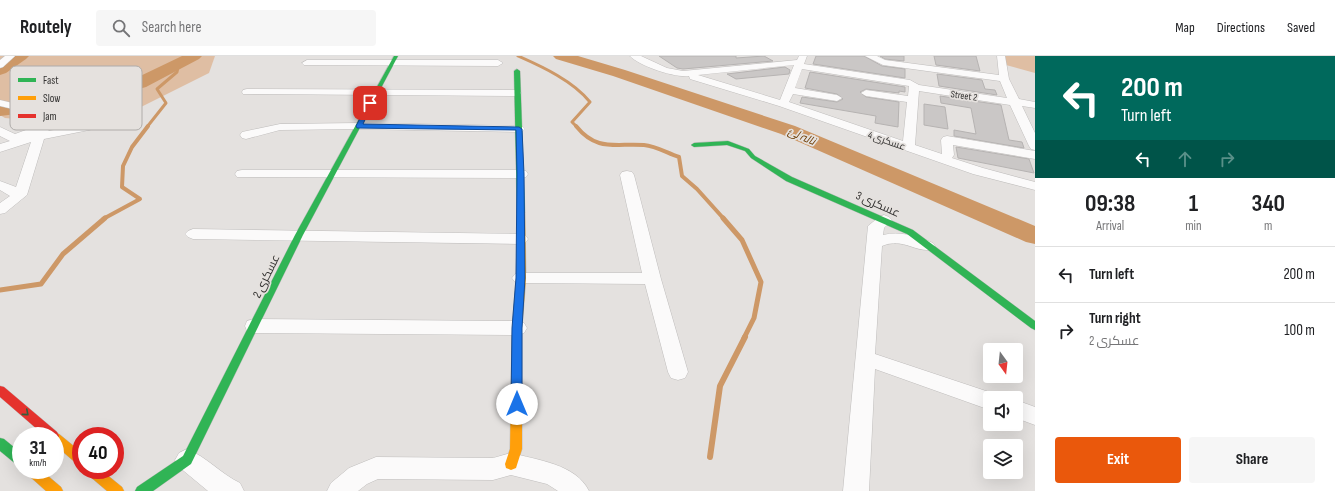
<!DOCTYPE html>
<meta charset="utf-8">
<style>
:root{--surface:#fff;--page:#f6f6f6;--text:#202124;--muted:#757577;--line:#e0e0e0;--accent:#ea580c}
body{margin:0;font-family:"Sofia Sans Condensed",Cairo,sans-serif;background:var(--page);color:var(--text);height:100vh;display:flex;flex-direction:column;font-size:15px;white-space:nowrap}
*{box-sizing:border-box;margin:0}
p{font-size:13px;color:var(--muted)}
.icon{flex:none;width:22px;height:22px;fill:none;stroke:currentColor;stroke-width:2;stroke-linecap:round;stroke-linejoin:round}
.map{position:relative;flex:1;overflow:hidden}
.details{display:flex;flex-direction:column;background:var(--surface);width:300px}
.details>*{flex:none}
.banner{background:#00695c;color:#fff;overflow:hidden}
.needle{width:26px;rotate:165deg}
.buttons{position:absolute;left:983px;top:287px;display:grid;gap:8px}
.buttons a{display:grid;place-items:center;width:40px;height:40px;border-radius:4px;background:var(--surface);box-shadow:0 4px 16px #0002;font-size:20px}
.speed{position:absolute;left:12px;top:371px;display:flex;gap:8px;font-size:20px;font-weight:700;text-align:center}
.speed>*{display:grid;place-content:center;width:52px;height:52px;border-radius:50%;background:var(--surface);box-shadow:0 4px 16px #0002;line-height:1}
.speed small{font-size:10px;font-weight:400}
.speed .limit{border:6px solid #d22;background:#fff;color:#111}
.pin{position:absolute;display:grid;place-items:center;width:34px;height:34px;color:#fff;margin:-17px;border-radius:8px;box-shadow:0 2px 6px #0006}
.me{position:absolute;width:44px;margin:-22px;rotate:0deg;stroke-linejoin:round;filter:drop-shadow(0 0 3px #0008)}
.turn{display:flex;align-items:center;gap:14px;height:84px;padding:0 20px;font-size:18px}
.turn .icon{width:52px;height:52px;stroke-width:2.5}
.turn b{display:block;font-size:28px;line-height:34px}
.lanes{display:flex;align-items:center;height:38px;padding:0 20px;background:#0003;justify-content:center;gap:20px;direction:ltr}
.lanes .off{opacity:.35}
.eta{display:flex;justify-content:space-evenly;align-items:center;height:68px;text-align:center}
.eta b{font-size:24px;font-weight:700;line-height:28px}
.cta{display:flex;gap:8px;margin-top:auto;padding:8px 20px}
.cta a{flex:1;height:46px;border-radius:4px;background:var(--accent);color:#fff;font-size:16px;font-weight:700;line-height:46px;text-align:center}
.cta a+a{background:var(--page);color:var(--text)}
ul{padding:0;list-style:none}
li{display:flex;align-items:center;gap:12px;height:56px;padding:0 20px;border-top:1px solid var(--line)}
li div{flex:1}
li b{display:block;font-size:15px}
li em{font-style:normal}
header{display:flex;align-items:center;gap:24px;box-sizing:border-box;height:56px;padding:0 20px;background:var(--surface);border-bottom:1px solid var(--line)}
header strong{font-size:19px}
nav{display:flex;gap:22px;margin-inline-start:auto;font-size:14px}
.search{width:280px;height:36px;background:var(--page);display:flex;align-items:center;gap:10px;box-sizing:border-box;padding:0 14px;border-radius:4px;color:var(--muted);font-size:15px}
main{display:flex;flex:1;min-height:0}
.map>svg:first-child{display:block}
.green{fill:#dfbea3}
.lines{fill:none;stroke-linecap:round;stroke-linejoin:round}
.stream-far3{stroke:#cd9867;stroke-width:3}
.stream-far2{stroke:#cd9867;stroke-width:4}
.stream-far1{stroke:#cd9867;stroke-width:5}
.stream{stroke:#cd9867;stroke-width:6}
.river{fill:#cd9867;fill-rule:evenodd}
.building{fill:#cac7c6;stroke:#b6b3b2}
.street-casing{stroke:#bfbdbc;stroke-width:1}
.fast-casing{stroke:#bfbdbc;stroke-width:1}
.slow-casing{stroke:#bfbdbc;stroke-width:1}
.jam-casing{stroke:#bfbdbc;stroke-width:1}
.street{fill:#fbfafa;fill-rule:evenodd}
.fast{fill:#30b455;fill-rule:evenodd}
.slow{fill:#ff9f0a;fill-rule:evenodd}
.jam{fill:#e5322d;fill-rule:evenodd}
.oneway{stroke:#315f3d}
.route{fill:#1a73e8;stroke:#114b97}
.labels{text-anchor:middle;stroke-width:3.5;stroke-linejoin:round;paint-order:stroke}
.far-street-label{font-size:10px;fill:#323130;stroke:#e5e1de}
.far-water-label{font-size:11px;font-style:italic;fill:#6b3a01;stroke:#e5e1de}
.street-label{font-size:12px;fill:#323130;stroke:#e5e1de}
.key{fill:#e5e1de;stroke:#afacaa;stroke-width:1}
.key-label{font-size:11px;fill:#323130}
</style>
<header>
<strong>Routely</strong>
<div class="search"><svg class="icon" aria-label="search" viewBox="0 0 24 24"><circle cx="10" cy="10" r="6"/><path d="M15 15l6 6"/></svg>Search here</div>
<nav><a>Map</a><a>Directions</a><a>Saved</a></nav>
</header>
<main>
<div class="map">
<svg width="1035" height="435" viewBox="0 0 1035 435">
<rect width="100%" height="100%" fill="#e4e1df"/>
<g class="green">
<polygon points="0,0 215,0 209,17 117,63 72,68 5,62 0,59"/>
<polygon points="1005,0 1035,0 1035,17 1006,9"/>
</g>
<g class="lines">
<g class="stream-far3">
<path d="M518,0C543,11 573,25 590,46L572,66L577,71"/>
<polyline points="147,71 166,47 157,33 177,16 179,7"/>
</g>
<g class="stream-far2">
<path d="M576,70C597,96 615,87 644,89C656,90 667,97 679,101L682,120L697,133L724,163"/>
<polyline points="103,163 140,143 122,131 123,110 132,91 148,70"/>
</g>
<g class="stream-far1">
<polyline points="723,162 742,184 761,226 754,262 744,282"/>
<polyline points="0,234 41,228 63,198 105,162"/>
</g>
<polyline class="stream" points="710,401 720,330 745,281"/>
<g class="river">
<polygon points="11,0 29,0 26,3 6,17 0,19 0,7"/>
<polygon points="182,0 202,0 199,3 146,31 75,51 0,60 0,48 68,42 134,23"/>
<polygon points="553,0 578,0 625,14 795,70 1035,170 1035,188 1026,186 781,78 613,20 556,3"/>
</g>
</g>
<g class="building">
<polygon points="659,0 736,0 736,2 764,0 773,5 683,13 677,12"/>
<polygon points="816,0 864,0 882,10 905,13 905,22 813,8"/>
<polygon points="880,0 904,0 904,5 885,3"/>
<polygon points="934,0 976,0 980,15 936,9"/>
<polygon points="785,11 790,14 789,18 736,23 727,18"/>
<polygon points="810,16 905,31 905,36 899,35 899,37 866,33 860,36 866,41 899,46 898,71 875,67 876,60 800,47 802,41 837,46 843,43 837,38 805,32"/>
<polygon points="937,18 982,24 985,33 995,34 997,39 939,30"/>
<polygon points="940,40 1001,49 1009,84 1022,86 1024,92 954,80 954,74 976,78 971,52 941,47"/>
<polygon points="924,48 945,51 948,73 924,69"/>
<polygon points="956,91 1029,103 1034,117 958,102"/>
</g>
<g class="lines">
<g class="street-casing">
<g id="street">
<polygon points="5,0 15,0 3,11 0,12 0,4"/>
<path d="M630,0H641L667,12L683,15L797,4L799,0H807L804,8L910,24L919,29L1007,42L1000,25L883,9L865,0H877L885,4L999,19L997,0H1005L1009,23L1019,43L1035,46V52L1022,50L1035,77V94L1031,93L1029,90L1010,49L919,35L915,89L942,98L941,84L943,81L947,80L1035,95V103L953,89L954,99L952,102L983,112L1035,126V134L973,118L779,50L690,23L689,20C675,22 639,10 630,0ZM794,9L780,44L698,19ZM802,13L909,30L908,40L866,34L861,37L866,40L907,46L903,85L789,46L793,38L837,45L842,42L837,39L795,32Z"/>
<polygon points="307,4 498,4 503,7 498,10 304,9 302,7"/>
<polygon points="247,33 517,34 522,37 517,40 243,38 242,36 243,34"/>
<polygon points="0,44 29,51 54,66 56,68 48,75 89,68 93,69 95,71 93,73 89,74 44,83 27,139 5,157 0,158 0,147 10,140 0,134 0,125 16,131 31,86 0,96 0,88 10,85 0,80 0,71 15,78 42,68 21,55 0,50"/>
<polygon points="359,67 519,70 523,71 525,73 523,75 519,76 359,73 280,74 246,83 242,82 240,79 242,76 280,68"/>
<polygon points="242,114 521,114 526,115 528,118 526,121 521,122 237,121 235,118 237,115"/>
<polygon points="627,115 632,116 634,119 661,223 688,316 685,322 678,324 671,322 668,316 645,228 521,227 515,226 512,222 515,218 521,217 642,217 620,119 622,116"/>
<path d="M884,159L889,161L892,164L884,172L883,179C900,175 917,180 933,187L935,190L933,193C916,198 904,181 882,190L875,298L998,339L999,342H990V354L875,313L869,435H843L868,170L879,161Z"/>
<polygon points="193,173 520,178 526,180 528,183 526,186 520,188 193,183 188,181 185,178 188,175"/>
<polygon points="254,263 517,265 524,267 527,272 524,277 517,279 254,277 247,275 245,270 247,265"/>
<polygon points="1016,344 1035,351 1035,369 1016,362"/>
<path d="M187,393C207,401 221,418 240,427L244,435H208L179,411L175,404L179,397Z"/>
<path d="M511,397C537,404 576,408 589,435H558L547,428L511,419L493,424L378,423L367,428L358,435H327L331,427L349,412L376,401L493,402Z"/>
</g>
</g>
<g class="fast-casing">
<g id="fast">
<polygon points="394,0 398,0 303,179 191,408 153,435 135,435 137,431 183,400 295,179"/>
<polygon points="517,13 520,15 525,157 521,159 517,157 514,15"/>
<polygon points="728,85 749,93 755,100 792,121 913,174 1035,265 1035,274 1031,272 907,178 786,125 751,102 745,95 727,89 694,91 691,89 694,87"/>
<polygon points="0,382 4,383 21,397 21,411 17,409 0,395"/>
</g>
</g>
<g class="slow-casing">
<g id="slow">
<polygon points="518,155 524,155 525,157 526,222 522,272 522,393 516,412 511,414 506,412 505,408 510,393 512,272 516,222"/>
<polygon points="55,377 59,378 81,396 81,410 77,408 55,389 55,380 50,380"/>
<polygon points="26,414 41,414 61,431 63,435 46,435 27,418"/>
<polygon points="86,414 101,414 122,431 124,435 107,435 87,418"/>
</g>
</g>
<g class="jam-casing">
<polygon id="jam" points="0,330 4,331 57,376 59,380 57,384 55,384 55,380 45,380 0,341"/>
</g>
<use href="#street" class="street"/>
<use href="#fast" class="fast"/>
<use href="#slow" class="slow"/>
<use href="#jam" class="jam"/>
</g>
<defs><path id="oneway-chevron" d="M-2-3.5L2.5 0L-2 3.5" fill="none" stroke-width="1.6" stroke-linecap="round" stroke-linejoin="round"/></defs>
<use class="oneway" href="#oneway-chevron" transform="translate(26 357) rotate(41)"/>
<polygon class="route" points="370,45 373,47 363,68 519,71 522,73 524,118 525,222 522,272 522,348 521,351 517,352 512,351 511,348 512,272 516,222 517,118 516,74 357,72 356,70 368,47"/>
<g class="labels">
<g class="far-street-label">
<text transform="translate(964 39) rotate(8)" y="4">Street 2</text>
<text transform="translate(887 84) rotate(19)" y="4">عسکری 4</text>
</g>
<g class="far-water-label">
<text transform="translate(802 80) rotate(23)" y="4">نالہ لئ</text>
</g>
<g class="street-label">
<text transform="translate(878 148) rotate(24)" y="4">عسکری 3</text>
<text transform="translate(266 220) rotate(-64)" y="4">عسکری 2</text>
</g>
</g>
<rect x="10" y="10" width="132" height="64" rx="6" class="key"/>
<rect x="18" y="22" width="18" height="4" fill="#30b455"/>
<rect x="18" y="40" width="18" height="4" fill="#ff9f0a"/>
<rect x="18" y="58" width="18" height="4" fill="#e5322d"/>
<g class="key-label">
<text x="43" y="28">Fast</text>
<text x="43" y="46">Slow</text>
<text x="43" y="64">Jam</text>
</g>
</svg>
<div class="buttons">
<a><svg class="needle" viewBox="-14 -14 28 28"><path d="M0-13l5 13h-10z" fill="#e53935"/><path d="M0 13l5-13h-10z" fill="#757577"/></svg></a>
<a><svg class="icon" aria-label="sound" viewBox="0 0 24 24"><path d="M4 9h4l5-4v14l-5-4H4zM17 9q2 3 0 6"/></svg></a>
<a><svg class="icon" aria-label="layers" viewBox="0 0 24 24"><path d="M12 4l9 5-9 5-9-5zM3 14l9 5 9-5"/></svg></a>
</div>
<div class="speed"><div>31<small>km/h</small></div><div class="limit">40</div></div>
<div class="pin" style="left:370px;top:47px;background:#d93025"><svg class="icon" aria-label="arrive" viewBox="0 0 24 24"><path d="M6 21V4h12l-3 4 3 4H6"/></svg></div>
<svg class="me" style="left:517px;top:348px" viewBox="-20 -20 40 40"><circle r="19" fill="#fff"/><path d="M0-13L10 11 0 6-10 11z" fill="#1a73e8"/></svg>
</div>
<section class="details">
<div class="banner">
<div class="turn"><svg class="icon" aria-label="left" viewBox="0 0 24 24"><path d="M17 20v-9H6M10 6l-5 5 5 5"/></svg><div><b>200 m</b>Turn left</div></div>
<div class="lanes"><svg class="icon" aria-label="left" viewBox="0 0 24 24"><path d="M17 20v-9H6M10 6l-5 5 5 5"/></svg><svg class="icon off" aria-label="ahead" viewBox="0 0 24 24"><path d="M12 20V5M6 11l6-6 6 6"/></svg><svg class="icon off" aria-label="right" viewBox="0 0 24 24"><path d="M7 20v-9h11M14 6l5 5-5 5"/></svg></div>
</div>
<div class="eta">
<div><b>09:38</b><p>Arrival</p></div>
<div><b>1</b><p>min</p></div>
<div><b>340</b><p>m</p></div>
</div>
<ul>
<li><svg class="icon" aria-label="left" viewBox="0 0 24 24"><path d="M17 20v-9H6M10 6l-5 5 5 5"/></svg><div><b>Turn left</b></div><em>200 m</em></li>
<li><svg class="icon" aria-label="right" viewBox="0 0 24 24"><path d="M7 20v-9h11M14 6l5 5-5 5"/></svg><div><b>Turn right</b><p>عسکری 2</p></div><em>100 m</em></li>
</ul>
<div class="cta"><a>Exit</a><a>Share</a></div>
</section>
</main>
